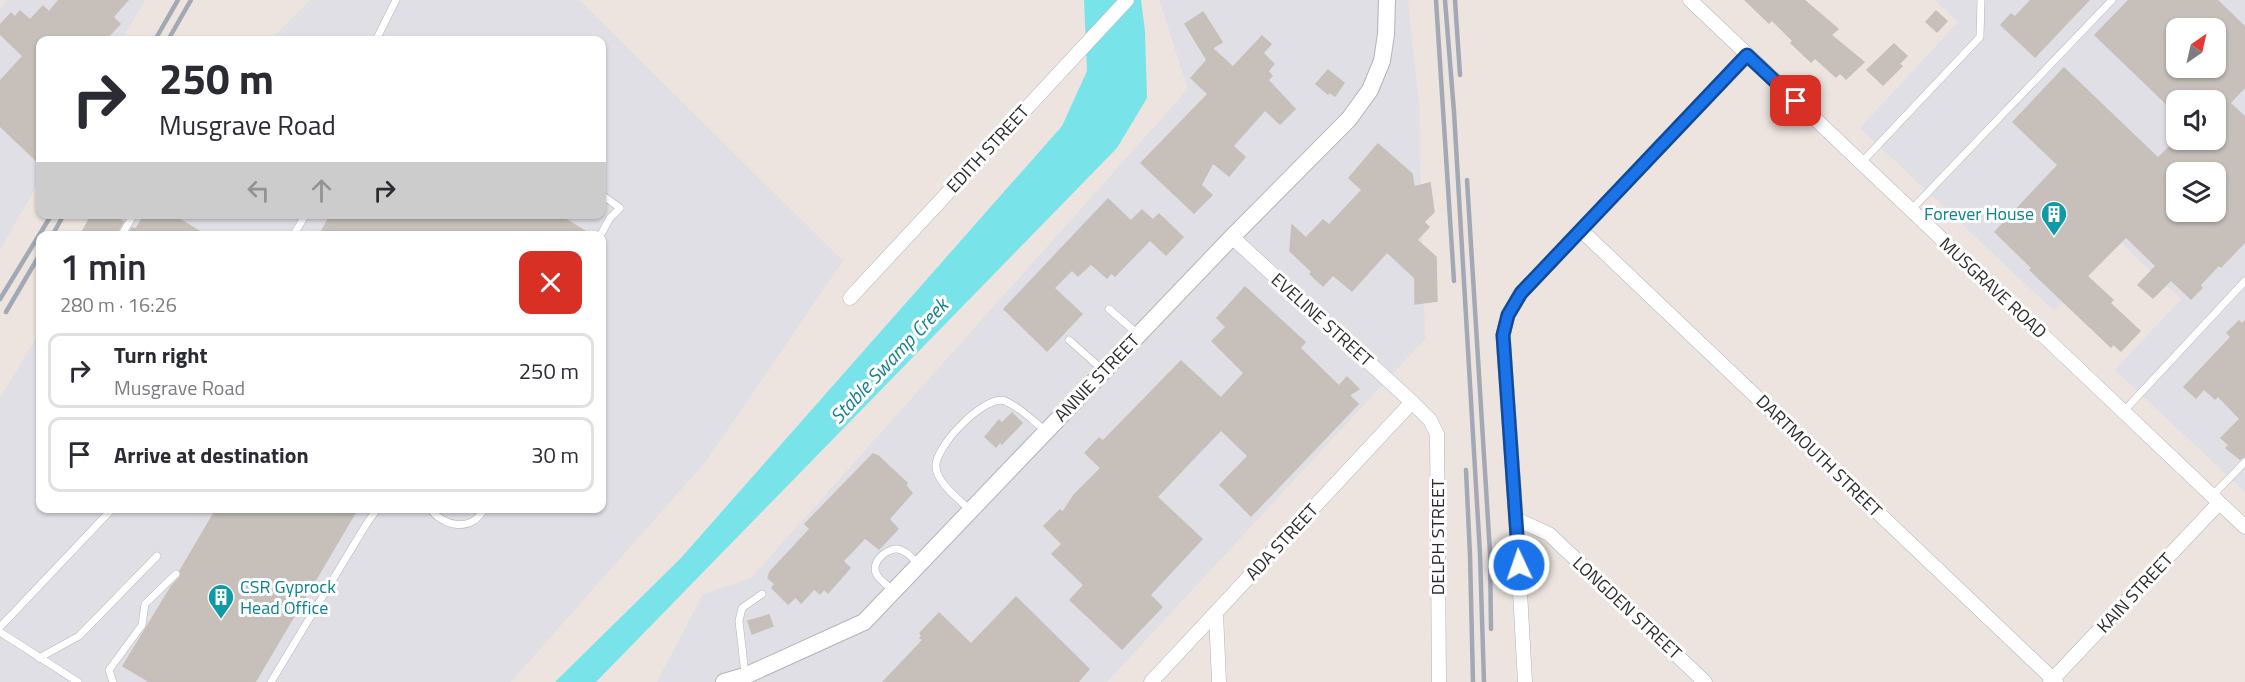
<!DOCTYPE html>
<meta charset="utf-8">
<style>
:root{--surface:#fff;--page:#f7f7f7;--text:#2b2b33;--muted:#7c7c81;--line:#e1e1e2}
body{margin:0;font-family:"Titillium Web",sans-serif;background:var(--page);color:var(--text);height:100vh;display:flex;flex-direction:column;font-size:22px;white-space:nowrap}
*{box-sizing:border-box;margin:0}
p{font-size:20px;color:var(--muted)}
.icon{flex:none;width:33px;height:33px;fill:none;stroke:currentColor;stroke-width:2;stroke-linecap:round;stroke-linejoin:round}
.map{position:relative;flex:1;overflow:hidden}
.side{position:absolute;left:36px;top:231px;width:570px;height:282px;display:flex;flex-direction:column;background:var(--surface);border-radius:12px;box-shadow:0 2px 4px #0004}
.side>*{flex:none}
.hud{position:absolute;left:36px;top:36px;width:570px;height:183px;border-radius:12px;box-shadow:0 2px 4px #0004;background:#fff;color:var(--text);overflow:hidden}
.needle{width:39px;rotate:34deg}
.controls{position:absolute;left:2166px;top:18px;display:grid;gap:12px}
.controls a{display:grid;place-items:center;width:60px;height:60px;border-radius:12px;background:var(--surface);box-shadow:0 2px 4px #0004;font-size:30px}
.pin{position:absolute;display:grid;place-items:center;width:51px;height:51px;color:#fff;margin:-26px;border-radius:12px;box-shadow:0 3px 9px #0006}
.me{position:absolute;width:66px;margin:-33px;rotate:357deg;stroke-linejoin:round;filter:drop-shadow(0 0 4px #0008)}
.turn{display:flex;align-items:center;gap:21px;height:126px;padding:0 24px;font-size:27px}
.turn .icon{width:78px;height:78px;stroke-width:2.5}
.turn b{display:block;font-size:42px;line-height:51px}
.lanes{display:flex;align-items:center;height:57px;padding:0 24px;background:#0003;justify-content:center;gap:30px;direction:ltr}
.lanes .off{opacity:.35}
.round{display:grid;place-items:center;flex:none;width:63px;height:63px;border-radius:12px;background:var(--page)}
.headline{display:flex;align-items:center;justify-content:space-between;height:102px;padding:0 24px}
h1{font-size:36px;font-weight:600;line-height:45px}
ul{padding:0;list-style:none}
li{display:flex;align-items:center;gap:18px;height:75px;margin:0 12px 9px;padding:0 12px;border:3px solid var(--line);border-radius:12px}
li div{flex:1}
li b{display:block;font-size:22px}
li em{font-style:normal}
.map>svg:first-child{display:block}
.industrial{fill:#e0dfe6;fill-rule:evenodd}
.water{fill:#78e4ea}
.building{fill:#c6bfba;stroke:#c9bfb9;stroke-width:1.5;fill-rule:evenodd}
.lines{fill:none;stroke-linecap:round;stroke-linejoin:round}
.service-casing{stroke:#afb4bc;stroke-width:8}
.minor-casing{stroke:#afb4bc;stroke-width:15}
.tertiary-casing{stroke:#afb4bc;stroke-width:18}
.service{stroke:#fff;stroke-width:7}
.minor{stroke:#fff;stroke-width:14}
.tertiary{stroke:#fff;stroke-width:16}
.rail{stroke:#a2a9b5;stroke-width:4.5}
.route-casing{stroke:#114b97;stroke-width:15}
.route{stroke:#1a73e8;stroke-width:10}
.labels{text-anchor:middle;stroke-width:6;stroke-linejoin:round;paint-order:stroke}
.street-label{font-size:18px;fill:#2c2c2c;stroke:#fff}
.culture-label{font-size:18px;fill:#0d838f;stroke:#fff;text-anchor:end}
.water-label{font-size:20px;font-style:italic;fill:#148191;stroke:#fff}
</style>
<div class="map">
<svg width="2245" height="682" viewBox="0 0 2245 682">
<rect width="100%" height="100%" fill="#ede4df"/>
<g class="industrial">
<polygon points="8,0 145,0 122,40 40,40 40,180 0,250 0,8"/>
<polygon points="310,0 579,0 843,261 707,460 511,682 0,682 0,398 40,332 40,508 602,508 602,236 99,235 112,214 602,214 602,40 270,40"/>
<polygon points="1159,0 1408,0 1419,104 1425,339 1107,682 657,682 703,594 751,578 1188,89"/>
<path d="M1935,0H2245V492L2115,370L2181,299L2121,243L2054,311L1860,128L1958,22ZM2176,28H2216V68H2176ZM2176,100H2216V140H2176ZM2176,172H2216V212H2176Z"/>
</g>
<polygon class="water" points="1084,0 1141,0 1145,31 1147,98 1117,148 596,682 555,682 680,559 1062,126 1087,71"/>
<g class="building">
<polygon points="59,0 128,0 113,17 120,24 105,40 40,40 40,164 0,126 0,81 23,56 0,34 0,25 11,13 15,17 20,11 30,20 43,6 49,12"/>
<polygon points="1745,0 1804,0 1838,29 1831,35 1864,62 1846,79 1840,73 1836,77 1815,58 1811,62 1791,43 1793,41 1772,20 1769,23"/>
<polygon points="2031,0 2089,0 2035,57 2001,25 2011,14 2015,17"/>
<path d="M2129,0H2217L2245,27V87L2230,103L2245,117V242L2221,267L2219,265L2200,285L2202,288L2191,299L2171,280L2153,298L2138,285L2156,266L2126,237L2087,276L2113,300L2110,303L2140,331L2121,351L2113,344L2111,347L2030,270L2032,268L1995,232L2058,165L2013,122L2064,68L2158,158L2177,140H2216V100H2176V113L2095,35ZM2176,28H2216V68H2176ZM2176,172H2216V212H2176Z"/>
<polygon points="1936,11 1947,21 1937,32 1926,22"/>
<polygon points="1203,12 1222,42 1212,48 1233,67 1262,36 1271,44 1263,53 1274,64 1268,71 1272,76 1268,80 1295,109 1280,124 1265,110 1233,146 1245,157 1229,176 1213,163 1201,185 1212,195 1194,213 1141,163 1208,94 1191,78 1207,60 1185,24"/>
<polygon points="1894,44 1907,56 1899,64 1902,66 1883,85 1867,70"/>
<polygon points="1328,70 1344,83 1335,96 1329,92 1328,94 1316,84"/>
<polygon points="1378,144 1412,174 1414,187 1430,183 1434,212 1424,222 1429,227 1417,240 1436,257 1437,301 1415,304 1415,278 1387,252 1352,291 1333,275 1323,286 1310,274 1312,272 1290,251 1292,225 1306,238 1323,220 1329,225 1362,190 1349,178"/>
<polygon points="1108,199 1131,221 1142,210 1153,220 1159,214 1183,237 1166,255 1150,240 1115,276 1111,273 1107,278 1091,264 1078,276 1072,270 1054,288 1082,314 1047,351 1004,309"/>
<polygon points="92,214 111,214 123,222 115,236 80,236"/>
<polygon points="145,214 171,214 207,236 128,236 132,228 136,229"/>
<polygon points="331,214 557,214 593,236 319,236"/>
<polygon points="1245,287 1305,342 1300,348 1339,386 1347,377 1359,389 1349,395 1358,404 1251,516 1220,485 1248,456 1221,430 1193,459 1157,497 1202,539 1150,595 1162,607 1122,649 1070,600 1084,585 1052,554 1062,544 1044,526 1060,510 1063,512 1074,495 1101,468 1085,453 1099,438 1103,441 1181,361 1221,398 1244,373 1212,341 1226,327 1217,318"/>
<polygon points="2239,321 2242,324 2245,321 2245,456 2240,459 2226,448 2229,445 2221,438 2240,419 2218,396 2215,399 2204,389 2196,398 2184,387 2231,337 2227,333"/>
<polygon points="1012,413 1022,423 1002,444 1000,442 996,447 985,437 999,420 1002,423"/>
<polygon points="873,454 878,456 907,483 906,486 912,493 889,519 898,529 879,549 865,538 843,561 850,568 828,593 824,589 820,594 814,589 801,603 796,597 788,604 772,588 775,584 768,578 770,572 810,529 805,524"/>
<polygon points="217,508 358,508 255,682 150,682 123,666 171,587 181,576 180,571"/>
<polygon points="1016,597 1089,669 1078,682 883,682 923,640 920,638 922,636 920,633 939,613 971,644"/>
<polygon points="769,615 773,626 752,634 748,621"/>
</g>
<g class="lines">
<g class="service-casing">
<g id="service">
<polyline points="376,40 396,0"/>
<polyline points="1861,163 1980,37 1981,0"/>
<polyline points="1911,210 2112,0"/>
<polyline points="121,236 134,214"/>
<polyline points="293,236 306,214"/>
<polyline points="600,236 610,218 620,208 602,195"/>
<polyline points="1109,309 1139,335"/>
<polyline points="1069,340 1104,371"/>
<polyline points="2123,412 2245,281"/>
<polyline points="2212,496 2245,462"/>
<path d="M430,508C442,527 473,533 484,508"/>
<path d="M970,510C959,499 937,483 936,467C934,447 985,394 1005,401C1020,407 1034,422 1046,431"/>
<path d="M894,591C889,586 880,581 877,575C869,562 889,545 901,550C908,552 914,560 919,565"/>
<polyline points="0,627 113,508"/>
<polyline points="0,632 78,682"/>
<polyline points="39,658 79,636 157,556"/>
<polyline points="745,674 739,621 742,608 762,594"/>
<polyline points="113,682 109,670 142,625 145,604 176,574"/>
<polyline points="271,682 367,523 378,508"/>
</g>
</g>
<g class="minor-casing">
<g id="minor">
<polyline points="1690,0 2245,527"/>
<polyline points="1582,231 2056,682"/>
<polyline points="1232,237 1412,402 1430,420 1437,434 1439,682"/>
<polyline points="850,298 1127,0"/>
<polyline points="1516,519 1549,534 1705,682"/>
<polyline points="1216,613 1219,682"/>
<polyline points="1151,682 1412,402"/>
<polyline points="1525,682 1516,519 1503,335 1508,315 1521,293 1747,55"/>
<polyline points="2050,682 2219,503"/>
</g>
</g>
<g class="tertiary-casing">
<polyline id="tertiary" points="724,682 745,676 864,622 1232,237 1349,119 1370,90 1382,61 1386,34 1387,0"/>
</g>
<use href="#service" class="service"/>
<use href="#minor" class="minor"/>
<use href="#tertiary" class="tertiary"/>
<g class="rail">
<polyline points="1436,0 1454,281"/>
<polyline points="1445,0 1454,112 1480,554 1484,682"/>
<polyline points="1455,0 1460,75"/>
<polyline points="155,40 178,0"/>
<polyline points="168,40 191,0"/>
<polyline points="1467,180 1490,553 1491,629"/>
<polyline points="52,236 64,214"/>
<polyline points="0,299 52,214"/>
<polyline points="6,312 40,254"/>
<polyline points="1466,470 1470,555 1473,682"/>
</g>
</g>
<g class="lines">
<g class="route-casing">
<polyline id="route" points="1519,565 1503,335 1508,315 1521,293 1747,55 1796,101"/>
</g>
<use href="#route" class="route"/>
</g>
<defs>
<g id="building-pin" transform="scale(1.35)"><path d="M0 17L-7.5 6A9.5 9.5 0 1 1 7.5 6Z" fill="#0f9aa8" stroke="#fff"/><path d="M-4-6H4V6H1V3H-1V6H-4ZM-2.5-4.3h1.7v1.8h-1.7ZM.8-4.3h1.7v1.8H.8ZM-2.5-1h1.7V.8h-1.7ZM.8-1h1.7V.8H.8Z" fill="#fff"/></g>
</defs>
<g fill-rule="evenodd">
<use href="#building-pin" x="2054" y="214"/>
<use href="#building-pin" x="221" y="597"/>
</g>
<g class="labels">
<g class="street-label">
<text transform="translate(988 149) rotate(-47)" y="6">EDITH STREET</text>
<text transform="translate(1993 288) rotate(43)" y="6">MUSGRAVE ROAD</text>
<text transform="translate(1322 320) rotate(42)" y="6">EVELINE STREET</text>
<text transform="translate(1097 378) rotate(-46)" y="6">ANNIE STREET</text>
<text transform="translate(1819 456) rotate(44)" y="6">DARTMOUTH STREET</text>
<text transform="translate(1438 537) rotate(-90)" y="6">DELPH STREET</text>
<text transform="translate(1282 542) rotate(-47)" y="6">ADA STREET</text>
<text transform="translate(2135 593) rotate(-47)" y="6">KAIN STREET</text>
<text transform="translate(1627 608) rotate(43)" y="6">LONGDEN STREET</text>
</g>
<g class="culture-label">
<text x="2034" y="220">Forever House</text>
<text x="240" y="593" text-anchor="start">CSR Gyprock<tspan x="240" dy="21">Head Office</tspan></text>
</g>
<g class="water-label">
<text transform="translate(889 361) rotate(-47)" y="7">Stable Swamp Creek</text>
</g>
</g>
</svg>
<div class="controls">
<a><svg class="needle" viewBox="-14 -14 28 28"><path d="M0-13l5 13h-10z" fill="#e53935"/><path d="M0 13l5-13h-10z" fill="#7c7c81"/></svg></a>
<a><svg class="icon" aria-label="sound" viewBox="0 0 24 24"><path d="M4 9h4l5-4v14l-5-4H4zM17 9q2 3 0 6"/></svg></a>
<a><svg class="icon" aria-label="layers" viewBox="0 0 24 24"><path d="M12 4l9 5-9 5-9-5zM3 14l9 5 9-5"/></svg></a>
</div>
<div class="pin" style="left:1796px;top:101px;background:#d93025"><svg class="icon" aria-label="arrive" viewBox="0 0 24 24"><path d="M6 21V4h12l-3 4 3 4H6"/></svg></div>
<svg class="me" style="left:1519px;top:565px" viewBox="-20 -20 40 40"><circle r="17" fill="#1a73e8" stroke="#fff" stroke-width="3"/><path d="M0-11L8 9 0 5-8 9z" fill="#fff"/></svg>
<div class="hud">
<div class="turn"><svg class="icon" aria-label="right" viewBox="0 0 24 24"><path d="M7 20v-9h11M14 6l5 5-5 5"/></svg><div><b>250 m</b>Musgrave Road</div></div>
<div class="lanes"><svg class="icon off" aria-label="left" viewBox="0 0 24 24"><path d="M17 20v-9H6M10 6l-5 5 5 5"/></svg><svg class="icon off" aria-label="ahead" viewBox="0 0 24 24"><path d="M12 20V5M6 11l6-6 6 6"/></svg><svg class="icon" aria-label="right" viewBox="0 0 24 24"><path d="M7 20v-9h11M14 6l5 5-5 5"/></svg></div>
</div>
<section class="side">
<div class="headline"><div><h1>1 min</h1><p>280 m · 16:26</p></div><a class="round" style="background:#d93025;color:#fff"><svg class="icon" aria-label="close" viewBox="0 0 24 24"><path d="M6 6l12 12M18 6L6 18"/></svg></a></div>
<ul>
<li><svg class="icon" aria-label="right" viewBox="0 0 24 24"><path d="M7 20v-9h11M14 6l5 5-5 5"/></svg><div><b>Turn right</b><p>Musgrave Road</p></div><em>250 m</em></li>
<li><svg class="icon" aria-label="arrive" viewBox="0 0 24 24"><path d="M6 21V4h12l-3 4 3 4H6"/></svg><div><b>Arrive at destination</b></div><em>30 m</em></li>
</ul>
</section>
</div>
